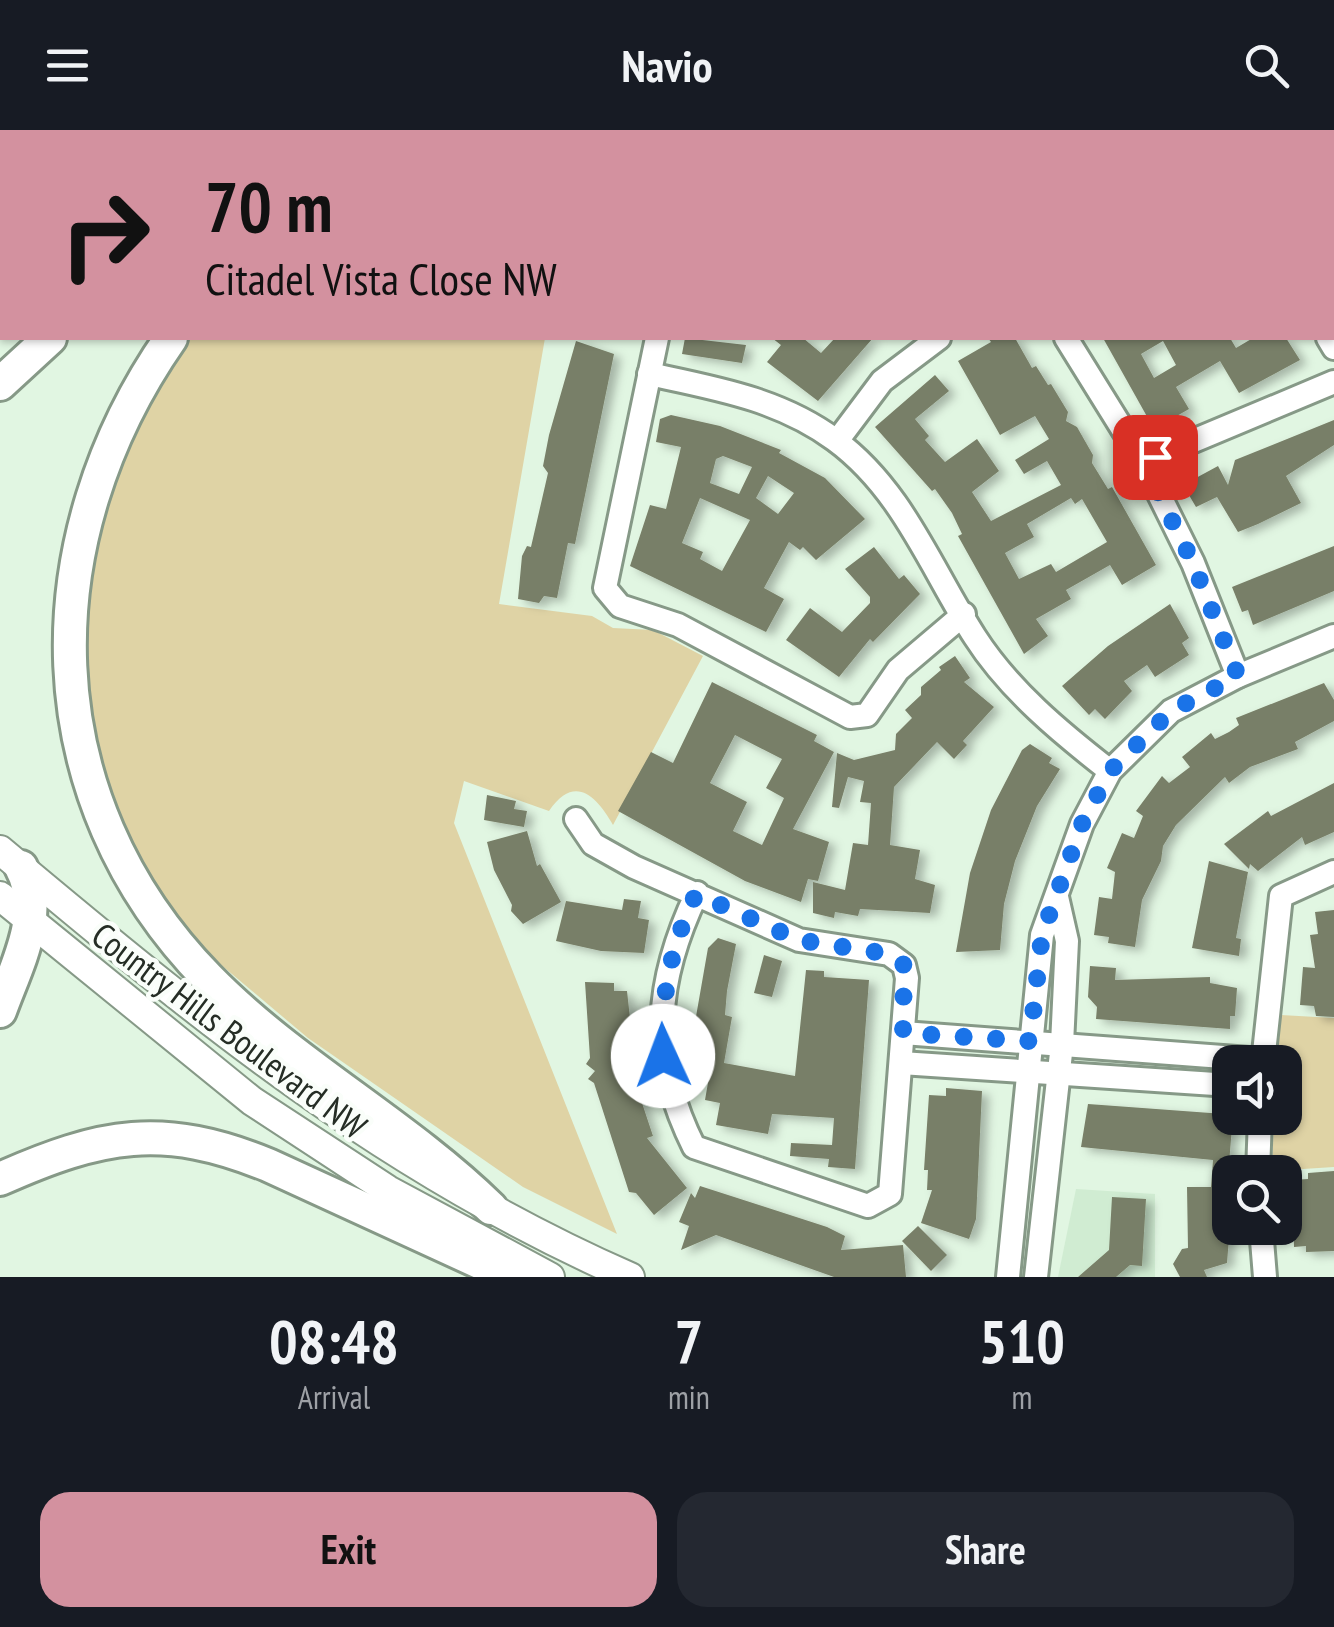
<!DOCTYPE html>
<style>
:root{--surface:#171b24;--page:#242831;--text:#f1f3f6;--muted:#9ea1a6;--accent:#d3919f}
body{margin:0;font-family:"PT Sans Narrow",sans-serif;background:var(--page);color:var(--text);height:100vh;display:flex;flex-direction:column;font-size:38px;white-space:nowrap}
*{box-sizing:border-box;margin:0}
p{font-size:32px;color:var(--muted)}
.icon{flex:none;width:55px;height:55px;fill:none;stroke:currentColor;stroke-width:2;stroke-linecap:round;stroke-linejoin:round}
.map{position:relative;height:1147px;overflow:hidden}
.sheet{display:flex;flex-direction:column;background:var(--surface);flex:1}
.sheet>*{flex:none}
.guide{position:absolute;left:0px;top:0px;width:1335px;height:210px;box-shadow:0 2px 8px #0004;background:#d3919f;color:#111;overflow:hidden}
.tools{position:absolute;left:1212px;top:915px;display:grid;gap:20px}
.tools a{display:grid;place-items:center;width:90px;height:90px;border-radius:20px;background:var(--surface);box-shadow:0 2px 8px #0004;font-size:50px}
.pin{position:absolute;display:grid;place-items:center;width:85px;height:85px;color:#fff;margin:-42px;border-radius:20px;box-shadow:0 5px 15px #0006}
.me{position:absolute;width:110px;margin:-55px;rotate:358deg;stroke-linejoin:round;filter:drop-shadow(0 0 8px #0008)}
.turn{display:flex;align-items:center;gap:35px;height:210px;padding:0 40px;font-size:45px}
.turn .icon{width:130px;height:130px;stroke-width:2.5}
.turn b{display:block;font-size:70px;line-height:85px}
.eta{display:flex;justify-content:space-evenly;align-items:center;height:170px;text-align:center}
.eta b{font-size:60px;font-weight:600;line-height:70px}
.cta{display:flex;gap:20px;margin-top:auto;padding:20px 40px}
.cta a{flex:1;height:115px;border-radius:30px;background:var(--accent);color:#111;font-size:40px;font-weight:600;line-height:115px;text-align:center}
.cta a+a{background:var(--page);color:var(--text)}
header{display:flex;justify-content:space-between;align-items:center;height:130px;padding:0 40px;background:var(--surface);font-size:45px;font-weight:600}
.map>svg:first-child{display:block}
.built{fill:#d0ecd2}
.green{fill:#dfd3a5}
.building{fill:#787f67;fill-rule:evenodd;filter:url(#shadow)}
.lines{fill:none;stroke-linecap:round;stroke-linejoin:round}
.minor-casing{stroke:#869987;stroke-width:28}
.major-casing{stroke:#869987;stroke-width:32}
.highway-casing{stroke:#869987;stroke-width:38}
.minor{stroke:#fff;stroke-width:22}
.major{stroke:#fff;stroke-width:28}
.highway{stroke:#fff;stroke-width:32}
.route{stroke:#1a73e8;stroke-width:18;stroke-dasharray:0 32.4}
.labels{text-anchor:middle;stroke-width:9;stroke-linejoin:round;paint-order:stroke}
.street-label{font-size:35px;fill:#252d25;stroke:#fafefa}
</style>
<header><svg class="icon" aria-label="menu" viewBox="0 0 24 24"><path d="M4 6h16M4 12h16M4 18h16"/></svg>Navio<svg class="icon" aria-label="search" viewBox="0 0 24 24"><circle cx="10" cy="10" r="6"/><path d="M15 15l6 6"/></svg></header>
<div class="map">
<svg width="1334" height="1147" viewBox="0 0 1334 1147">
<defs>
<filter id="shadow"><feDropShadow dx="7" dy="4" stdDeviation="5" flood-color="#0004"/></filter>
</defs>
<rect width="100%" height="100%" fill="#e1f6e2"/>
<polygon class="built" points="1076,1059 1155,1064 1155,1147 1058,1147"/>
<g class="green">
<path d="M178,208H545L499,474L592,486L613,498L653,500L703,526L613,695C597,667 575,643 549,681L464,651L454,693L617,1104L523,1057L308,908L220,834L211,837L112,695L73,487L89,383Z"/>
<polygon points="1281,885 1334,888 1334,1037 1272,1041 1274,988 1285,988 1285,932 1277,932"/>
</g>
<g class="building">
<polygon points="685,208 746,215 742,233 682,224"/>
<polygon points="772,208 803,208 821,223 835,208 873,208 818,271 767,232 781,215"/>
<path d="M988,208H1015L1032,238L1036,236L1048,255L1051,254L1068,282L1066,291L1077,297L1093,325L1092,333L1108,359L1112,357L1156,435L1122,455L1110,435L1066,460L1071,469L1036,489L1048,506L1024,524L958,406L962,404L952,383L935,359L932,361L875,297L935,245L949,261L915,289L929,306L925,310L945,332L977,309L999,341L972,362L991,391L1061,355L1047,331L1024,344L1015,330L1049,309L1035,286L1000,305L958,231L991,212ZM1071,368L1075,374L1082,369L1107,412L1056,442L1051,434L1019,449L1005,423L1034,407L1027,394Z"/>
<path d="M1103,208H1230L1236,218L1253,208H1286L1300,230L1239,263L1220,231L1176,257L1189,279L1154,299ZM1163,211L1176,235L1154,248L1141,224Z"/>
<polygon points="576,211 614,224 575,414 568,413 557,468 544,466 539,473 518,469 522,426 527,416 531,417 548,343 543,336 549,305"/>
<path d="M671,285L720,296L781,320L779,323L825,348L865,389L816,430L803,417L800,420L789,412L764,458L784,469L766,502L630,436L650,375L666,379L681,317L656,312L660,289ZM723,326L752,337L739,364L710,353L716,329ZM768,346L794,363L778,384L756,368ZM700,368L750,390L722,441L700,429L703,422L682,413Z"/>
<polygon points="1334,290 1334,315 1286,346 1301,373 1258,394 1238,402 1217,367 1196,377 1183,355 1218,336 1228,355 1235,330"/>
<polygon points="1334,416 1334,461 1253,495 1248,480 1242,482 1232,457"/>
<polygon points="874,417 899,449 904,445 920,464 873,512 870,509 839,547 786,510 810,478 842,502 870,473 870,467 845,439"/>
<polygon points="1170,474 1189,508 1182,513 1189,525 1155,547 1147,535 1124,551 1132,561 1105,589 1095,579 1089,585 1062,556 1108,516"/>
<polygon points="955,526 970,548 964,552 994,577 963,611 967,615 954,629 937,612 894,657 890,715 920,720 915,749 935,755 930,783 860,779 858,786 835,782 834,788 813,783 813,752 845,760 853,713 868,715 871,673 860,672 864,651 848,647 839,678 832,677 837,623 854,630 895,620 896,604 912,588 905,580 921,565 921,557 941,540 939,537"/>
<path d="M712,552L817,605L814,611L834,622L793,699L829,712L818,751L808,749L801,772L745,751L618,681L651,622L673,633ZM735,605L782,629L766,658L784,668L762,715L733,701L747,672L710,653Z"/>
<polygon points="1324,553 1334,570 1334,591 1295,612 1298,619 1250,637 1229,653 1225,647 1176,695 1163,716 1161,731 1142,770 1135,817 1108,813 1109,807 1094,805 1099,767 1112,769 1115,742 1107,738 1122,703 1134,708 1143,686 1136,681 1162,646 1169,653 1190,637 1182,627 1211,603 1215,609 1229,602 1239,595 1236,588"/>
<polygon points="1030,614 1052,628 1049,633 1060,639 1037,676 1015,731 1004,774 1000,820 956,822 970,743 991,680 1022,620"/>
<polygon points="1334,653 1334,702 1305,715 1302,707 1258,741 1250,734 1249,739 1224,714 1268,681 1271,686"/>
<polygon points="487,665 516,671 514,679 527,681 524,697 484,690"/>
<polygon points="527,701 537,736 540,734 561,772 523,794 511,781 512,775 494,740 487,712"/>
<polygon points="1209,731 1248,742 1236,808 1241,809 1239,826 1192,818"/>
<polygon points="624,769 641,771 638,788 649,790 644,823 601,821 556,811 566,771 622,780"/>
<polygon points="1334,780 1334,887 1316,886 1314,876 1300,875 1303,837 1315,838 1310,805 1318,804 1315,782"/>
<polygon points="718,808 736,814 727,861 725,885 732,887 724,933 795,946 806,840 824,841 824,847 869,850 855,1039 828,1037 829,1029 790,1026 791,1013 832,1015 834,988 772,984 768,1004 716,995 720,973 705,970 709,947 699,945 703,928 696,918 700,899 694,898 708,818"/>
<polygon points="764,825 782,831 772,867 754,863"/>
<polygon points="1090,836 1116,838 1115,850 1210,847 1210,853 1237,858 1235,886 1230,886 1230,899 1096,889 1097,877 1088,867"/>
<polygon points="585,852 614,853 614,861 627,861 638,961 653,1006 647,1008 687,1058 654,1085 636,1063 629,1062 594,953 588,949 595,941 586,934 590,928"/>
<polygon points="946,958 982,961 976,1089 969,1109 921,1093 932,1060 927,1060 928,1040 924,1040 929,965 946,966"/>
<polygon points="1088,974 1224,984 1223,996 1232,997 1224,1095 1230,1095 1227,1133 1204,1140 1207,1147 1180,1147 1173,1134 1182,1119 1188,1118 1187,1057 1211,1057 1213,1030 1081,1017"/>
<polygon points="1334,1041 1334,1121 1306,1122 1306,1116 1294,1117 1292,1050 1308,1049 1308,1043"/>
<polygon points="700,1056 827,1097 845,1106 841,1120 903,1115 906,1147 834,1147 716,1105 681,1120 689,1096 679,1092 691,1063 695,1068"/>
<polygon points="1112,1067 1146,1069 1142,1136 1130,1135 1116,1147 1078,1147 1109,1120"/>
<polygon points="918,1096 947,1125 931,1141 902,1111"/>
</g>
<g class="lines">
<g class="minor-casing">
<g id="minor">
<polyline points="980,0 981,2"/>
<polyline points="1221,0 1222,2"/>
<polyline points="657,208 605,458 620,476 678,495 850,587 867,585 898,540 964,484"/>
<polyline points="1066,208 1143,332 1193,433 1238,546"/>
<polyline points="1328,208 1334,218"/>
<path d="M649,244C714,258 780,269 835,310C903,360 931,439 975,507C1009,560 1061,603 1110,641"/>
<polyline points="837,311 882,251 939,208"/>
<polyline points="1143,332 1334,252"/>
<path d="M576,689L593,714L634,737L799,810L889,824L904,835L907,848L890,1064L868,1076L694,1017C649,927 654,853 697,763"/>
<polyline points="903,903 1263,930"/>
<polyline points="1263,932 1281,766 1334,742"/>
<polyline points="901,933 1230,955"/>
<polyline points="1258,1042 1260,988"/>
<polyline points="1261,1098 1265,1147"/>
<polyline points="1008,1147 1042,805 1082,694 1110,641 1171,581 1238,546 1334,506"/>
<polyline points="1036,1147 1062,914 1067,811 1057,767"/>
</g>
</g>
<g class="major-casing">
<g id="major">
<path d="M0,720C203,890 384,1039 630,1147"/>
<polyline points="0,766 252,971 388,1060 550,1147"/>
</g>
</g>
<g class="highway-casing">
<g id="highway">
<polyline points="126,2 129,0"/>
<polyline points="296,2 299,0"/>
<polyline points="373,2 376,0"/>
<polyline points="0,108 2,106"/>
<path d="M171,208C30,410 31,667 208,848C293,935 404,993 491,1078"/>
<polyline points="0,254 50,208"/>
<path d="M0,881C16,836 46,783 21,737"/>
<path d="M0,1049C101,1004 163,992 268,1035L512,1147"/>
</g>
</g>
<use href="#minor" class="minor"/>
<use href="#major" class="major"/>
<use href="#highway" class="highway"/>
</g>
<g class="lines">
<path class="route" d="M663,926C661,865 670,818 696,764L799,810L889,824L904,835L903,903L1030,911L1042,805L1082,694L1110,641L1171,581L1238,546L1193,433L1143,332L1155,327"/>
</g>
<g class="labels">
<g class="street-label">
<text transform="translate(229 901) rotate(37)" y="12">Country Hills Boulevard NW</text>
</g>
</g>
</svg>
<div class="tools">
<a><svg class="icon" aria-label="sound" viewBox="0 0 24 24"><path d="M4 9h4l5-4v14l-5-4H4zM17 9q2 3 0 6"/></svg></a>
<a><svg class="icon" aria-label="search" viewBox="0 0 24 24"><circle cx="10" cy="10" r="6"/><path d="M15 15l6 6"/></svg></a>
</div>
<div class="pin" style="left:1155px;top:327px;background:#d93025"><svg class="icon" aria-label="arrive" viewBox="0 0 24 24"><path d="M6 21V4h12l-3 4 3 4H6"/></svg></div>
<svg class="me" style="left:663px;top:926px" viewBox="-20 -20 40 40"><circle r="19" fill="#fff"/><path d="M0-13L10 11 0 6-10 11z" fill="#1a73e8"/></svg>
<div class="guide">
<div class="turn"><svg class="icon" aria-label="right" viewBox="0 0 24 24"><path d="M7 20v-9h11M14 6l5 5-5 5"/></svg><div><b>70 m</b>Citadel Vista Close NW</div></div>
</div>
</div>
<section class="sheet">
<div class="eta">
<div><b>08:48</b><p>Arrival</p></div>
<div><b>7</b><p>min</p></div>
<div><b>510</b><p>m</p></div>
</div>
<div class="cta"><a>Exit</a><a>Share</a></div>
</section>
